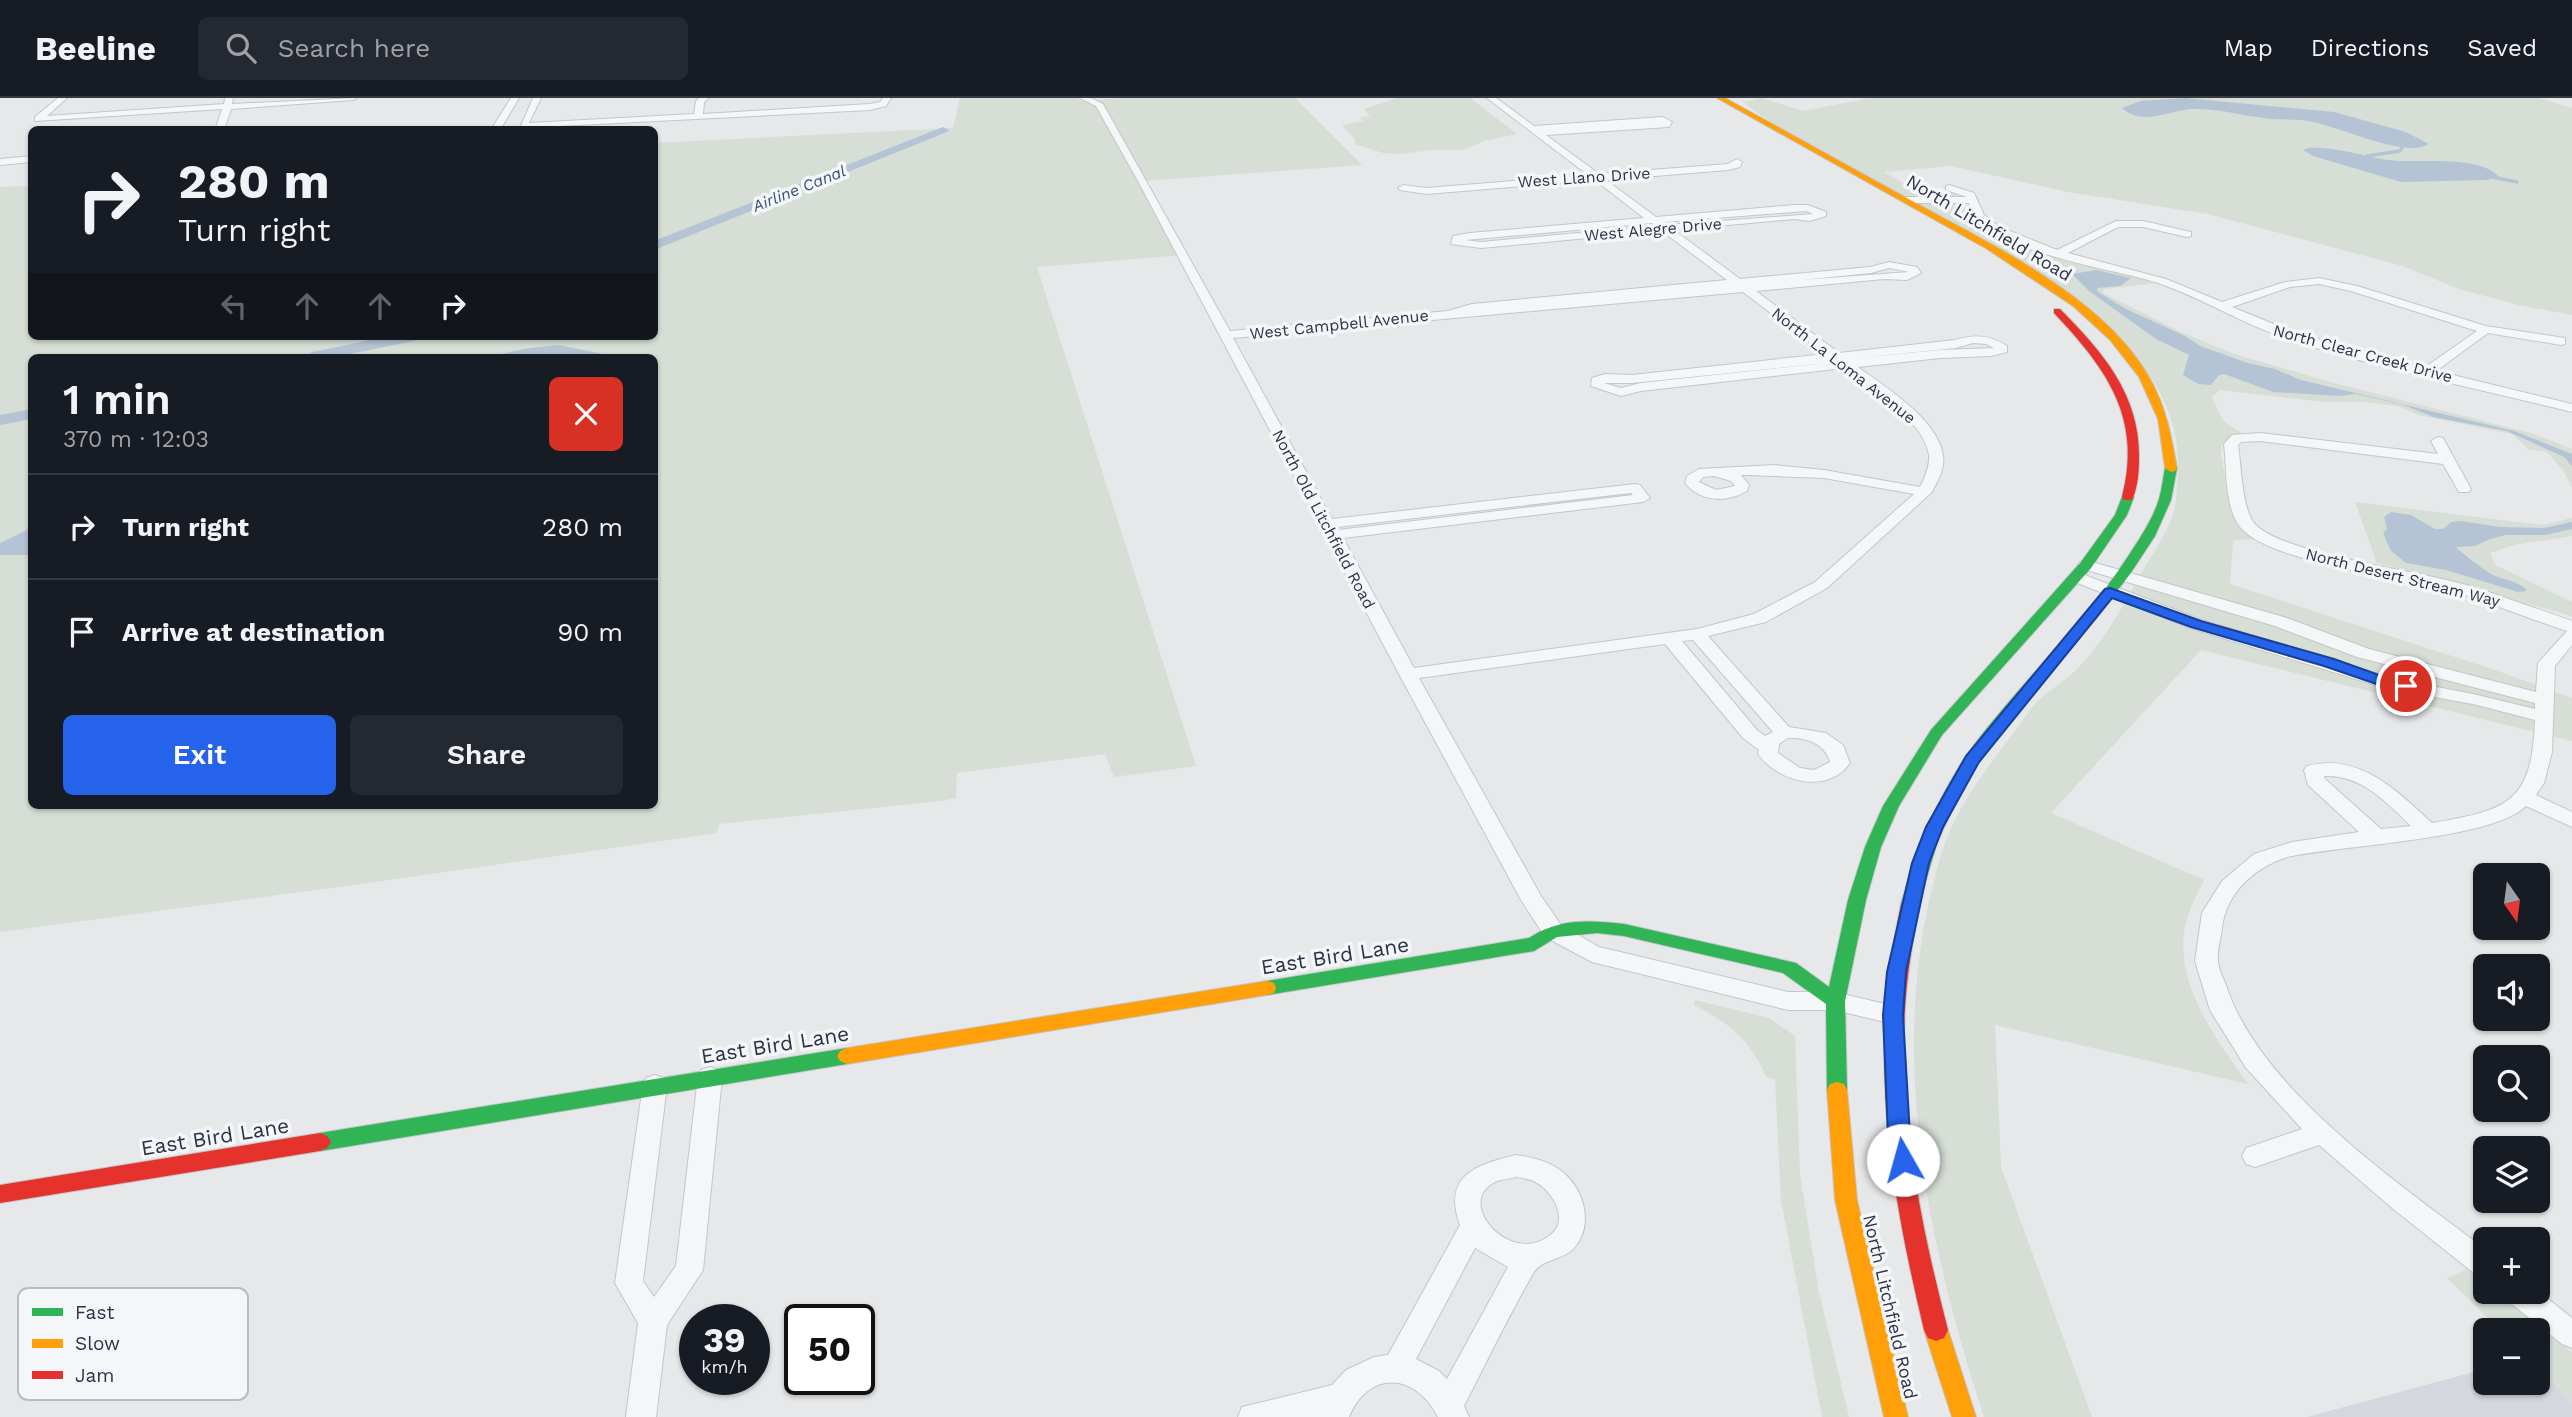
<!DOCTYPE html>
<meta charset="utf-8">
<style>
:root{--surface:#171b24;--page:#242831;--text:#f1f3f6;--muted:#9ea1a6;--line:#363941;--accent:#2563eb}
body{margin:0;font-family:"Work Sans",sans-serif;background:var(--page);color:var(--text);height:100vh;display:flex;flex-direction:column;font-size:26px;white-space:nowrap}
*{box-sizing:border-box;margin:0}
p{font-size:23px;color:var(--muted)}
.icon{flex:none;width:38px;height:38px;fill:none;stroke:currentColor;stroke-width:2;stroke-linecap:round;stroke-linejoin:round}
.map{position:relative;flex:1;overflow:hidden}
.sheet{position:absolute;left:28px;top:256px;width:630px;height:455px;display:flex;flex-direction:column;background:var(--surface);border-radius:10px;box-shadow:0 2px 5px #0004}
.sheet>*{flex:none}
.guide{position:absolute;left:28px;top:28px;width:630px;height:214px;border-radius:10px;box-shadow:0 2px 5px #0004;background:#171b24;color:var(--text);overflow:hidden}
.needle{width:46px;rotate:166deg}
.controls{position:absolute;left:2473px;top:765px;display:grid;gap:14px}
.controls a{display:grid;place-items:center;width:77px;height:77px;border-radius:10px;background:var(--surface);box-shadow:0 2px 5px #0004;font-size:35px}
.speed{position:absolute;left:679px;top:1206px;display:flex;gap:14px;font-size:35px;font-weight:700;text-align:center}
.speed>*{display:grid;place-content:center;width:91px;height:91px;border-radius:50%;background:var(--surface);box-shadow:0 2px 5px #0004;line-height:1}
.speed small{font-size:18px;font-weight:400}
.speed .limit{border:4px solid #111;border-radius:10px;background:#fff;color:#111}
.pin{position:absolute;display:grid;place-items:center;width:60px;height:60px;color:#fff;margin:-30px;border:4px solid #fff;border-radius:50%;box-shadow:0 2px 7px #0007}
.me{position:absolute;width:77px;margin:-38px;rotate:353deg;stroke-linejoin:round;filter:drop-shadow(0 0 5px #0008)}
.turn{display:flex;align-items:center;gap:24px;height:147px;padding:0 35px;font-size:32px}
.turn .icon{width:91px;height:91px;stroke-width:2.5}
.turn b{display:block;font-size:49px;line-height:60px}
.lanes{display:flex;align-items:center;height:66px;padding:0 35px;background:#0003;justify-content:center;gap:35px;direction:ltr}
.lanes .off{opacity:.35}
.round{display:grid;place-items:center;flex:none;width:74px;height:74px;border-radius:10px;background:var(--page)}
.headline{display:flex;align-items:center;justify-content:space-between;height:119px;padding:0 35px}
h1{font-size:42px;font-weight:600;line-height:52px}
.button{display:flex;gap:14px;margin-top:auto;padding:14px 35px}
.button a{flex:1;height:80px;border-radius:10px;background:var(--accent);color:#fff;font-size:28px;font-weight:600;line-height:80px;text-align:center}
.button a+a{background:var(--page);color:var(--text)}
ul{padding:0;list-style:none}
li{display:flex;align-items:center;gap:21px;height:105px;padding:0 35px;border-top:2px solid var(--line)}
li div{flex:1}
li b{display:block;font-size:26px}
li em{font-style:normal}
header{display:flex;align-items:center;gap:42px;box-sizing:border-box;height:98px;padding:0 35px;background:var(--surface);border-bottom:2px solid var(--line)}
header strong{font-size:33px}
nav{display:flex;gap:38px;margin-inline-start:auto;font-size:24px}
.search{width:490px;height:63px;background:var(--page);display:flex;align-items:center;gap:18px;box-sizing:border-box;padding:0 24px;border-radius:10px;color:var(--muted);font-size:26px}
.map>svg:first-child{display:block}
.built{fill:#d4d7dd}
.green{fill:#d6ded6;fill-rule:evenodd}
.water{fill:#b4c4d5}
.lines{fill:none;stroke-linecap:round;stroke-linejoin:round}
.stream{stroke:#b4c4d5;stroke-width:3.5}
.canal{fill:#b4c4d5;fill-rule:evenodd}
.street-casing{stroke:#c4c6c8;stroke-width:2}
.fast-casing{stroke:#c4c6c8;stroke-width:2}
.slow-casing{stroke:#c4c6c8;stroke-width:2}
.jam-casing{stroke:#c4c6c8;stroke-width:2}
.street{fill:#f5f6f7;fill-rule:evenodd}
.fast{fill:#30b455;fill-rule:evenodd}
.slow{fill:#ff9f0a;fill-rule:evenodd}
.jam{fill:#e5322d;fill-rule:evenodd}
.route{fill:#2563eb;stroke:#184099;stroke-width:2}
.labels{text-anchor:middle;stroke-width:7;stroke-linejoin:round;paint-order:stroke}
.far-street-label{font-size:16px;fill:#2b3445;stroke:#f4f6f9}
.far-water-label{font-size:16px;font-style:italic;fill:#34527a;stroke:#f4f6f9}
.street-label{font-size:18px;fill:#2b3445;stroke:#f4f6f9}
.near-street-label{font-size:21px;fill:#2b3445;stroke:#f4f6f9}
.key{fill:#f4f6f9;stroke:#b8bcc3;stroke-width:2}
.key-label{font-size:19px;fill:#2b3445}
</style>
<header>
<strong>Beeline</strong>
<div class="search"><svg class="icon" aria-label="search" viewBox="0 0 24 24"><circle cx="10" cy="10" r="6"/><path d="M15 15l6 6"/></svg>Search here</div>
<nav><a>Map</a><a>Directions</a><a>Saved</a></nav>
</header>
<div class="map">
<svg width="2572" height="1319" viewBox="0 0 2572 1319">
<rect width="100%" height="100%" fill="#e6e8ea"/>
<polygon class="built" points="2538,1269 2572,1305 2572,1319 2307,1319 2485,1271 2485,1284 2538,1284"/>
<g class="green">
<path d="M960,0H1078L1079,3L1121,0H1295L1362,67L1144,83L1182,157L1037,169L1196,668L1114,679L1105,656L957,675L956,700L941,703L719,726L717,735L361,786L0,834V89L31,88L32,238H654L655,45L953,30ZM32,259H654V707H32Z"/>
<polygon points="1397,0 1470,0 1517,36 1484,43 1464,52 1431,52 1400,56 1383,55 1355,46 1355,41 1342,27 1363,23 1360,19 1370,18 1364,11"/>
<path d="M1762,0L1803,13L1870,0H2539L2572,10V217L2518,207L2456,190L2403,168L2208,116L2068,94L1951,68L1884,74L1915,91H1935L1954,95L1970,118L2002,140L2156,185L2104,191L2103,195L2181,234L2234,256L2334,285L2531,335L2572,351V389L2563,372L2547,354L2528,351L2512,336L2419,317L2398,308L2364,304H2325L2220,292L2212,299L2223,323L2242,335L2222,346L2221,358L2234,421L2258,441L2233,442L2230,486L2495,572L2572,600V643L2201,552L2051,715L2204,782C2199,793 2192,805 2188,817C2168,879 2215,939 2248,986L1995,927L2001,1069L2092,1319H1984C1925,1138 1884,941 1942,754C1955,711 1985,673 2012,637C2020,626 2028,613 2038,603C2052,590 2068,581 2081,567C2106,539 2124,507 2142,474C2153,455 2168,434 2174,414C2176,406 2176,397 2177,389C2187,309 2140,256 2083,206L1774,27L1743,4Z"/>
<polygon points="2355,404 2542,427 2572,420 2572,438 2514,447 2490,455 2495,467 2572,504 2572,518 2377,465"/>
<path d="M1695,902L1769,920L1795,938L1800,1077L1819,1194L1849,1319H1822L1781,1102L1775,981L1767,980C1750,942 1731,926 1694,907Z"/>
<polygon points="2469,1170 2485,1183 2485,1194 2498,1194 2572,1254 2572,1305 2538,1269 2538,1232 2500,1232 2447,1180"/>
</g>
<g class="water">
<path d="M2185,0L2334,14L2406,34L2429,46C2403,62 2333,24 2300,22C2286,21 2271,22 2257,19C2236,16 2215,10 2193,11C2170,12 2142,29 2122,10L2141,3Z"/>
<path d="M2308,50C2336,48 2360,58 2388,62C2416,66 2478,56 2498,78L2488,82L2401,84L2313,58L2303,52Z"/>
<polygon points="2096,172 2131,180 2120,188 2097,190 2098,194 2126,211 2185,238 2200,248 2248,265 2275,271 2301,282 2514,333 2572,356 2572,368 2564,359 2507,333 2433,319 2404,307 2356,296 2339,298 2273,294 2224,276 2219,277 2211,287 2198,286 2183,277 2189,257 2156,241 2089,193 2072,176"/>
<polygon points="559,247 617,259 488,259 529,250"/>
<path d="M2391,414L2411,417L2435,431H2443L2451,424L2461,423L2500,429L2544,430L2572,424V431L2545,437H2506L2490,441L2475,448L2456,449C2459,453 2488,475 2493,477C2505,482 2516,483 2526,491V493L2518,494L2446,472L2406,465L2391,453L2383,435L2387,431L2384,419Z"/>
<polygon points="31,430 31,457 0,457 0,445"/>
</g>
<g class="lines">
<g class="stream">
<polyline points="2362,62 2367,58 2400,53 2403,48"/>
<polyline points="2488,78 2517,84"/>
</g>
<g class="canal">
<polygon points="943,29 949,32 947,34 654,152 654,143"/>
<polygon points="391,238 422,238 414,243 335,259 304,259 312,254"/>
<polygon points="32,311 32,321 0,327 0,317"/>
</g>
<g class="street-casing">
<g id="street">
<polygon points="58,0 67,0 47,18 224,6 225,0 233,0 232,6 357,0 353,2 231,11 224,32 215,32 222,11 35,23 35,19"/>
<polygon points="511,0 519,0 500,32 491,32"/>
<polygon points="533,0 541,0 529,25 694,16 696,3 699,0 709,0 704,4 703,16 870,6 880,4 883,0 891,0 886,8 870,12 520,30"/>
<path d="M1080,0H1091L1103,6L1230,233L1448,213L1472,206L1727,182L1662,133L1481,150L1451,146L1453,138L1470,135L1644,120L1595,82L1426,96L1400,92L1398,90L1403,87L1426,90L1588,77L1487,0H1496L1534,28L1663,19L1672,24L1669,29L1546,37L1599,76L1728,66L1737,61L1742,64L1740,69L1728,72L1606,82L1656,119L1794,107H1808L1826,114V118L1809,123L1795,121L1674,132L1740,181L1870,169L1889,164L1917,169L1921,175L1907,182L1884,181L1756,193L1839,255L1955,242C1976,236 1989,237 2007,248V254L1991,258L1940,260L1858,269C1885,289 1939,322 1943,358C1945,371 1938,382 1932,394L1827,490L1766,524L1708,538L1789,629L1826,635L1843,647L1850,665C1828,697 1778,684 1758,656L1759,652L1743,640L1665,546L1419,580L1541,798L1561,827L1599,849L1788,894H1835L1893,908L1901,911L1905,917L1901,923L1893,926L1835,912H1788L1592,864L1545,839L1521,802L1399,576L1138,83L1096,8ZM1806,113L1813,116L1667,127L1664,124ZM1652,125L1655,128L1481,144L1465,142ZM1889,170L1909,174L1801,182L1871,175ZM1743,194L1825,256L1632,277L1605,276L1592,280L1591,288L1621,298L1641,293L1844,270C1870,290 1924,322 1929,357C1930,368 1925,379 1920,389L1824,372L1774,367L1699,371L1687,378L1685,385C1700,404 1727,405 1747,393L1749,387L1741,377H1748L1824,380L1914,396L1815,484L1754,516L1697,531L1414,570L1343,440L1643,404L1650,400L1640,387L1635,386L1332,421L1233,240ZM1973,245L1986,246L1994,250L1940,252L1848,261L1956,250ZM1835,264L1641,285L1621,290L1604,285H1632ZM1714,378L1731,383L1735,388L1716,392L1699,384L1703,379ZM1631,395L1633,397L1338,432L1337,429ZM1693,542L1773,634L1765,638L1757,632L1682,543ZM1788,640C1807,639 1825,646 1830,664L1814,672L1800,670L1778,655L1779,646Z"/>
<polygon points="32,58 32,64 0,67 0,61"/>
<path d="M1949,87L1974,95L1984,117L2000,129L2057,152L2116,123H2143L2191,134V138L2187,139L2143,129H2118L2068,155L2166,181L2222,204L2285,184L2319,180L2357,188L2486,228L2565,240V246L2561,247L2488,235L2436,273L2572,306V314C2476,290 2378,271 2285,240C2241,225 2202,200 2158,185C2110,169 1987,156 1969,105H1905L1900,102L1905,99H1967L1946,92V88ZM2319,186L2351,193L2477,233L2424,270L2293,234L2232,209L2290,189Z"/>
<path d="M2260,335L2438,356L2431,343L2438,339L2443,340L2471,391L2469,394H2459L2443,366L2260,343L2241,344L2238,347C2241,366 2242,410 2254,425C2280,456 2421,473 2466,487C2502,498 2537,511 2572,523V547L2555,568L2552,654L2544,685L2536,697L2572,714V729L2526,708C2492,742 2340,747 2287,759C2254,770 2226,795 2222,830C2221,840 2217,852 2218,862C2218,870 2223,880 2226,887C2259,991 2401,1087 2485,1151V1179L2475,1176L2392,1110L2319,1047L2255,1069L2246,1066L2242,1058L2246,1050L2302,1031L2246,970L2210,912L2195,863L2202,815L2222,783L2254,756L2292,744L2359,734L2308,687L2304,672L2307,668C2359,654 2397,693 2432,725C2508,712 2532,705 2535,622L2473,606L2385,590L2190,530L2070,482L2068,479L2076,474L2082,476L2202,522L2395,581L2473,596L2535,611V605L2357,559L2275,528L2080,470L2078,467L2080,464H2092L2287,520L2369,551L2536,594L2538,565L2567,533C2530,521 2493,506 2456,494C2406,479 2273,466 2241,430C2224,410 2227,370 2224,346L2232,337ZM2324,678C2361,676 2386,704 2411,728L2381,731L2325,681Z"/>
<polygon points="710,969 719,972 722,979 703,1172 667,1227 656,1319 626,1319 638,1225 615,1185 643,987 646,980 655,977 664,980 667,987 643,1183 654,1199 676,1168 698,979 701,972"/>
<path d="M1516,1057C1530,1059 1545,1062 1557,1070C1583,1087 1595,1124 1575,1149C1565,1162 1542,1161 1534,1174C1509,1217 1487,1263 1464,1308L1469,1319H1438C1416,1275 1369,1271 1349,1319H1238L1242,1309L1332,1287L1346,1272L1374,1259L1388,1257L1460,1127C1442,1077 1476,1067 1516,1057ZM1516,1079C1523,1080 1531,1081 1537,1085C1554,1095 1570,1123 1549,1138C1509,1168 1454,1104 1495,1084C1501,1081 1509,1081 1516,1079ZM1475,1150L1508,1169L1447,1281L1439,1273L1416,1261Z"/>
<polygon points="2538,1193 2572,1220 2572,1250 2562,1246 2508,1203 2504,1194"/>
</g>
</g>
<g class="fast-casing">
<g id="fast">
<path d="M2171,366L2177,370L2171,402L2155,438L2130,476L2098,518L2006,627L1975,670L1954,707L1937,745L1919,806L1916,810H1904L1901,806C1916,750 1939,695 1974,647C2023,582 2084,526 2129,457C2140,440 2153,421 2159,401C2162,391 2163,380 2165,370Z"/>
<path d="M2128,395L2134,399L2127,417L2091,470L1942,637L1899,708L1881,749L1866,802L1845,903L1847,992L1844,998L1837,1000L1830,998L1827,992L1826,906L1783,875L1624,838L1597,835L1557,839L1534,853L1267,897L1260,895L1258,890L1260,885L1267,883L1529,840C1559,820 1589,822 1624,826L1796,865L1829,889L1848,802L1865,749L1883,708L1931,632L2081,464L2115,417L2122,399Z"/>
<polygon points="847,950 854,953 857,958 854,963 847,966 320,1053 313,1050 309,1044 313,1038 320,1035"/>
</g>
</g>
<g class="slow-casing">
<g id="slow">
<path d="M1717,0H1725C1784,32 1843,65 1903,98C1982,142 2103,197 2149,279C2166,309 2171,336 2177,370L2175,373L2171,374L2165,370L2158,321L2139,279L2110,242L2073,208L1987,151Z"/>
<polygon points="1267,883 1274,885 1276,890 1274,895 1267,897 847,966 840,963 837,958 840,953 847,950"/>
<polygon points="1837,984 1844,986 1847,992 1857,1102 1908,1319 1884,1319 1835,1102 1827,992 1830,986"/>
<polygon points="1936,1221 1944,1224 1948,1232 1976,1319 1952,1319 1924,1232 1928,1224"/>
</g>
</g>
<g class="jam-casing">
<g id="jam">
<path d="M2054,211H2060C2102,253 2140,297 2139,359C2139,373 2138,389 2132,402H2124L2122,399C2143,320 2106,270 2054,215Z"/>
<path d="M1910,800L1916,802L1919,806C1913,841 1907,876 1905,911C1899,1020 1921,1128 1948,1232L1944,1240L1936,1243L1928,1240L1924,1232C1899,1127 1878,1019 1886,911C1888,876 1894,841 1901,806L1904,802Z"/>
<polygon points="320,1035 327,1038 331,1044 327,1050 320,1053 0,1105 0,1087"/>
</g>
</g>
<use href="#street" class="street"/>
<use href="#fast" class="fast"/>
<use href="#slow" class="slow"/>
<use href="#jam" class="jam"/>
</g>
<polygon class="route" points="2110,490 2201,523 2334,561 2393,582 2411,585 2413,588 2406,592 2385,589 2324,568 2191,529 2112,500 1979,664 1943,729 1929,765 1906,874 1903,917 1910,1038 1914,1062 1910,1069 1903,1071 1895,1069 1888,1038 1883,917 1887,874 1912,765 1926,729 1966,658 2105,491"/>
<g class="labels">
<g class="far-street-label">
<text transform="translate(1584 79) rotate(-4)" y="6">West Llano Drive</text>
<text transform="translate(1653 131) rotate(-5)" y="6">West Alegre Drive</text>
<text transform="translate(1339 226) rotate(-6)" y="6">West Campbell Avenue</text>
<text transform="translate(2363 255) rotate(15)" y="6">North Clear Creek Drive</text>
<text transform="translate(1844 267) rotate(38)" y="6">North La Loma Avenue</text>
<text transform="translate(1324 421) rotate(62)" y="6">North Old Litchfield Road</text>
<text transform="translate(2403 479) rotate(14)" y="6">North Desert Stream Way</text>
</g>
<g class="far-water-label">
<text transform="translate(799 90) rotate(-22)" y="6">Airline Canal</text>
</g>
<g class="street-label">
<text transform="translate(1989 130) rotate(31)" y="6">North Litchfield Road</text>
<text transform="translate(1890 1209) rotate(77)" y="6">North Litchfield Road</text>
</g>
<g class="near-street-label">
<text transform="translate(1335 858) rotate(-9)" y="7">East Bird Lane</text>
<text transform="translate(775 947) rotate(-9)" y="7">East Bird Lane</text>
<text transform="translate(215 1039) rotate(-9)" y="7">East Bird Lane</text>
</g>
</g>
<rect x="18" y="1190" width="230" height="112" rx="10" class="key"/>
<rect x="32" y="1210" width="31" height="8" fill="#30b455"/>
<rect x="32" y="1241" width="31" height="9" fill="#ff9f0a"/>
<rect x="32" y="1273" width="31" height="8" fill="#e5322d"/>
<g class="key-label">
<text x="75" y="1221">Fast</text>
<text x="75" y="1252">Slow</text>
<text x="75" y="1284">Jam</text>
</g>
</svg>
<div class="controls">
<a><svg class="needle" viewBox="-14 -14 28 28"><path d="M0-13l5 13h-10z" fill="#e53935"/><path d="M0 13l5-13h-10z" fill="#9ea1a6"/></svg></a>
<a><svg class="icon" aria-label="sound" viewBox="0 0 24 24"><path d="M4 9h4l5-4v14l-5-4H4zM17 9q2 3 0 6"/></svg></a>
<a><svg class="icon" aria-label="search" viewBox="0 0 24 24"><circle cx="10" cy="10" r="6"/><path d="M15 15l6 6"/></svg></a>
<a><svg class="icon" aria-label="layers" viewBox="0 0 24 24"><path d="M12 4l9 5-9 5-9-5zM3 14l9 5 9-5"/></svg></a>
<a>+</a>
<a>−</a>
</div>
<div class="speed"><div>39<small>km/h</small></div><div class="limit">50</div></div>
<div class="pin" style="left:2406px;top:588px;background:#d93025"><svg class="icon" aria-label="arrive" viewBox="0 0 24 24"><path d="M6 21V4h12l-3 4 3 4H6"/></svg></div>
<svg class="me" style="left:1903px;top:1062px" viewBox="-20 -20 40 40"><circle r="19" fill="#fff"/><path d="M0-13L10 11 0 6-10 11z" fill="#2563eb"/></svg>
<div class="guide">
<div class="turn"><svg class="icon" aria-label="right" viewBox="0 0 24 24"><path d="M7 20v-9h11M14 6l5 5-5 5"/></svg><div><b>280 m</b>Turn right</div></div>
<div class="lanes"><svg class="icon off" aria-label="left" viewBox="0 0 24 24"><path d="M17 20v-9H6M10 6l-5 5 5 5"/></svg><svg class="icon off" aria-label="ahead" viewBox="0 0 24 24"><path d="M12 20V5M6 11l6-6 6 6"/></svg><svg class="icon off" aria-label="ahead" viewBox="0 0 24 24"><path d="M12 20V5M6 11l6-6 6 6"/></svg><svg class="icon" aria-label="right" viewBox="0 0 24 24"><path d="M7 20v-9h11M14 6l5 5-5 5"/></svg></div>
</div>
<section class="sheet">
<div class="headline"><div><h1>1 min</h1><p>370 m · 12:03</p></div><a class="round" style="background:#d93025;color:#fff"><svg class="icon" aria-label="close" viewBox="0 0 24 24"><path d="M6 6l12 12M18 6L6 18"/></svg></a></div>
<ul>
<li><svg class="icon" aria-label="right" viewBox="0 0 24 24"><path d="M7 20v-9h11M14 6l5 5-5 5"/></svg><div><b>Turn right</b></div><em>280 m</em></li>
<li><svg class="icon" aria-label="arrive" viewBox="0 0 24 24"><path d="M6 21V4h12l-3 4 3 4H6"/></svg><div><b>Arrive at destination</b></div><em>90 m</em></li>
</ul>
<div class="button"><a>Exit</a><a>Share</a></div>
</section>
</div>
